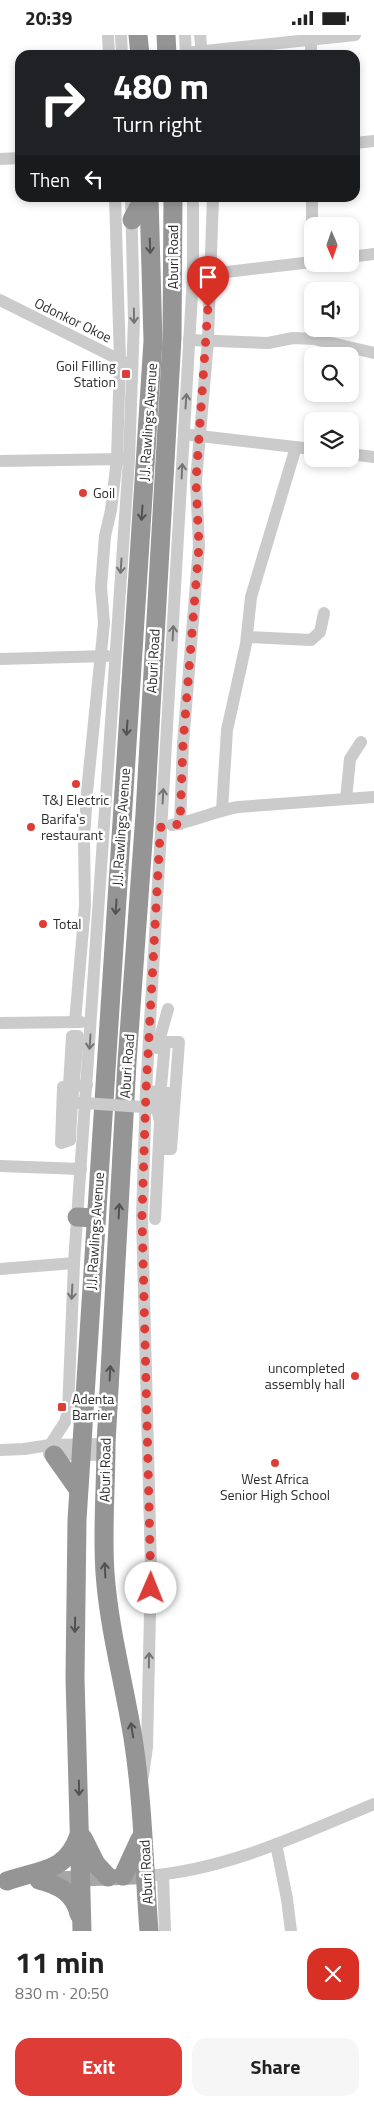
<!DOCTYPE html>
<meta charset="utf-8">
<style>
:root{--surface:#fff;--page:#f6f6f6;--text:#222;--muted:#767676;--accent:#de3c37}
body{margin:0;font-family:"Titillium Web",sans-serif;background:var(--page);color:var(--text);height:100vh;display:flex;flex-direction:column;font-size:19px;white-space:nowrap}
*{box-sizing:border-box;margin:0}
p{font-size:16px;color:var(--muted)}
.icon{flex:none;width:28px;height:28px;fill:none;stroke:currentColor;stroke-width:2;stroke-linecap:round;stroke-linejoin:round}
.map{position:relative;height:1896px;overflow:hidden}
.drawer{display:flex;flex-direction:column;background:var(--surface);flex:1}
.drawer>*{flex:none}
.top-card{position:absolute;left:15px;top:15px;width:345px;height:152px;border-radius:15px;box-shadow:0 2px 8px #0003;background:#202124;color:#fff;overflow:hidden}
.needle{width:32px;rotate:178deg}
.buttons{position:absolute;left:304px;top:182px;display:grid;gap:10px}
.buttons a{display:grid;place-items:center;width:55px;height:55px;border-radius:10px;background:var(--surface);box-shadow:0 2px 8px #0003;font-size:25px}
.pin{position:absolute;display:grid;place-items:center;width:42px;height:42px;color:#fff;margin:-51px -21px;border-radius:50% 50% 50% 0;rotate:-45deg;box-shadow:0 0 5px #0007}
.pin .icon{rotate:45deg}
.me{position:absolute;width:55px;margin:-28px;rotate:1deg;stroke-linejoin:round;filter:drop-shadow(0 0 4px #0008)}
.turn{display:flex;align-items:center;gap:18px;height:105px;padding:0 15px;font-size:22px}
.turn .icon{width:65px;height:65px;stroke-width:2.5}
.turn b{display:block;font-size:35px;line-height:42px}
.then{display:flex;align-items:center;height:48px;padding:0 15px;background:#0003;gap:10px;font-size:19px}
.round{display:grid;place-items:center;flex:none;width:52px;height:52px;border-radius:15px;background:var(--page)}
.summary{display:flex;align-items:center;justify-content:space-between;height:85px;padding:0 15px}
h1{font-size:30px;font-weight:700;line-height:38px}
.button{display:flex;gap:10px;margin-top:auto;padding:10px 15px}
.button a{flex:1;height:58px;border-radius:15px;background:var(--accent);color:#fff;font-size:20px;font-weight:700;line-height:58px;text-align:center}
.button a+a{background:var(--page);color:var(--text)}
.status{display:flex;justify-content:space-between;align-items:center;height:35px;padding:0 25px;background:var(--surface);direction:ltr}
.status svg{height:14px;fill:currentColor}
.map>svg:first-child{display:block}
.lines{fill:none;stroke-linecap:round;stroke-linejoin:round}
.minor{stroke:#cbcbcb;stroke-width:12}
.major{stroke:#a6a6a6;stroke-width:16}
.highway{stroke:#959595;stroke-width:19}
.minor-bridge{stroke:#cbcbcb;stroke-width:12}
.oneway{stroke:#525252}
.oneway2{stroke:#757575}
.route{stroke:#de3c37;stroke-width:9;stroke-dasharray:0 16.2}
.poi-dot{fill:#de3c37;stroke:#fff;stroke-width:2}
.labels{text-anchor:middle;stroke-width:5;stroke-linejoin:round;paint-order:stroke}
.street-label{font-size:14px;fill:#2e2e2e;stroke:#fff}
.poi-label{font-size:14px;fill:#2e2e2e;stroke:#fff;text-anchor:start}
</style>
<div class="status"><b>20:39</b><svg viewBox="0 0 49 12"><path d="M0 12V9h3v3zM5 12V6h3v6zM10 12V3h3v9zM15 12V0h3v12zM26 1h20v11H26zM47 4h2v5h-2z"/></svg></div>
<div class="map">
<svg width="374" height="1896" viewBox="0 0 374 1896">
<rect width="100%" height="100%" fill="#fff"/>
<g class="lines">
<g class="minor">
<polyline points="108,0 109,20"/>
<polyline points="121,0 122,20"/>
<polyline points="185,0 186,20"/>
<polyline points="200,0 202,20"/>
<polyline points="311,5 311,20"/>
<polyline points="186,18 355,0"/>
<polyline points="355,108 374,106"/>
<polyline points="0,124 20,123"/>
<polyline points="312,162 312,204"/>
<polyline points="350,222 374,219"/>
<polyline points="201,240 312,227"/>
<polyline points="0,265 124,327"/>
<polyline points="189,305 268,308 293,303 314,304 374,318"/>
<polyline points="191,400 312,414"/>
<polyline points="350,419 374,422"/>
<polyline points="0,426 124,424"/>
<polyline points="247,602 311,605 320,597 324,578"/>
<polyline points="0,624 107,621"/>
<polyline points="346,764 350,724 361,707"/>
<polyline points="222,775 227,695 246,609 251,562 296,412"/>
<polyline points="180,789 183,709 199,511 196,446 208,305 213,162"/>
<path d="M172,790C195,786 215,776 238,772L374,762"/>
<polyline points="75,987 85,871 84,803 87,757 104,588 101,552 105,501 111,475 117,424 120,325 115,162"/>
<polyline points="0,988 81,987"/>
<polyline points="157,1013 168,974"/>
<polyline points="146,1056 168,1058 166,1114 171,1114 179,1007 165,1007 159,1073"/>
<path d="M68,1067L72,1001H78C75,1036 71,1070 70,1105L61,1108L63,1052L87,1050"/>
<polyline points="0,1131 81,1134"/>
<polyline points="155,1184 160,1087 155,1065"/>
<polyline points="0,1234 74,1228"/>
<polyline points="50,1410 65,1387 68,1376 74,1228 129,424 134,285 131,162"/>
<polyline points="0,1415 24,1414 50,1410 106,1409"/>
<polyline points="49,1419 106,1420"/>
<polyline points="143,1741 147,1712 151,1533 142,1181 146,1056 193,241 193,162"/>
<polyline points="276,1809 287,1864 291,1896"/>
<polyline points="163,1840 165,1896"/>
<path d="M146,1841C227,1835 299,1800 374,1769"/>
</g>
<polyline class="major" points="42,1845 146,1841"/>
<g class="highway">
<polyline points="138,0 140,20"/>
<polyline points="166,0 167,20"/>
<polyline points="132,185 144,162"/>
<polyline points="77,1182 95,1183"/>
<polyline points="54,1420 78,1454"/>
<polyline points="83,1803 96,1829 108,1842"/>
<polyline points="123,1841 140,1804"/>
<path d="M39,1845C59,1850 74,1858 79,1879"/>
<path d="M7,1846C40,1834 66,1838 79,1800"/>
<polyline points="82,1896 75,1643 77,1485 153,306 149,162"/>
<path d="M149,1896C144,1831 143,1767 133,1703C124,1648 109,1594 105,1538C102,1495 106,1452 106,1409L127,1027L145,779L172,303L173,162"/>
</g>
<polyline class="minor-bridge" points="68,1067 159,1073"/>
</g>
<defs><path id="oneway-shaft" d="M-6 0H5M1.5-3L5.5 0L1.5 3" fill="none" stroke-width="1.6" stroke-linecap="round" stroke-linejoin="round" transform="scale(1.25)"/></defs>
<g class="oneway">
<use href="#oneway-shaft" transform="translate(150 211) rotate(88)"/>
<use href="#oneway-shaft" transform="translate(142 478) rotate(94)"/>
<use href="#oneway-shaft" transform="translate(127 693) rotate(94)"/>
<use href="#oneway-shaft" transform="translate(116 872) rotate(94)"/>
<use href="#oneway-shaft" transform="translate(119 1176) rotate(-87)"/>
<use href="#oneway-shaft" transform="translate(110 1338) rotate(-87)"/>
<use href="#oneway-shaft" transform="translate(105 1535) rotate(-93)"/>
<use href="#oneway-shaft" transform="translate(75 1590) rotate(91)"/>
<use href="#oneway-shaft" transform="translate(132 1695) rotate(-99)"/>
<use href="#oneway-shaft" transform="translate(79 1753) rotate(89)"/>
</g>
<g class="oneway2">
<use href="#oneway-shaft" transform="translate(134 281) rotate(89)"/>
<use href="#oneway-shaft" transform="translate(186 366) rotate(-86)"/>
<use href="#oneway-shaft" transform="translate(182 436) rotate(-87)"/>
<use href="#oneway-shaft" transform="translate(121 531) rotate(94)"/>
<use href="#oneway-shaft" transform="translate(173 598) rotate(-87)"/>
<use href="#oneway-shaft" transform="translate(163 761) rotate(-87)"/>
<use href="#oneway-shaft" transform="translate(90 1007) rotate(94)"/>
<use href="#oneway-shaft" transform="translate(72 1257) rotate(93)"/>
<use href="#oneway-shaft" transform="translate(149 1625) rotate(-89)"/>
</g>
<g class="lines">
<polyline class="route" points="151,1553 142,1181 146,1056 160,801 161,792 180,789 183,709 199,511 196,446 208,272"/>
</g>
<g class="poi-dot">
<rect x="121" y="334" width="10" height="10" rx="2.5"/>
<circle cx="83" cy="458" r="5"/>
<circle cx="76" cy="749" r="5"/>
<circle cx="31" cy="792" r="5"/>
<circle cx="43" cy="889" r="5"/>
<circle cx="355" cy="1341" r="5"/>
<rect x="57" y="1367" width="10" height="10" rx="2.5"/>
<circle cx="275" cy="1428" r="5"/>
</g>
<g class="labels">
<g class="street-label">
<text transform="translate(173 222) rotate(-90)" y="5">Aburi Road</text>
<text transform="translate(73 285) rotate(26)" y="5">Odonkor Okoe</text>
<text transform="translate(148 387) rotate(-86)" y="5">J.J. Rawlings Avenue</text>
<text transform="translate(153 626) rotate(-87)" y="5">Aburi Road</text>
<text transform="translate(121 792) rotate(-86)" y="5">J.J. Rawlings Avenue</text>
<text transform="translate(127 1031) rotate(-86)" y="5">Aburi Road</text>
<text transform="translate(95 1196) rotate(-86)" y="5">J.J. Rawlings Avenue</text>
<text transform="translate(105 1435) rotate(-89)" y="5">Aburi Road</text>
<text transform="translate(146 1837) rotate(-93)" y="5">Aburi Road</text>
</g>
<g class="poi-label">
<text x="116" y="336" text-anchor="end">Goil Filling<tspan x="116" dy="16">Station</tspan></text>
<text x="93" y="463">Goil</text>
<text x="76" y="770" text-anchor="middle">T&amp;J Electric</text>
<text x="41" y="789">Barifa's<tspan x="41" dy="16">restaurant</tspan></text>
<text x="53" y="894">Total</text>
<text x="345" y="1338" text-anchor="end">uncompleted<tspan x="345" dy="16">assembly hall</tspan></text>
<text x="72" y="1369">Adenta<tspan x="72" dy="16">Barrier</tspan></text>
<text x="275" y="1449" text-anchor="middle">West Africa<tspan x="275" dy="16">Senior High School</tspan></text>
</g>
</g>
</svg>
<div class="buttons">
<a><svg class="needle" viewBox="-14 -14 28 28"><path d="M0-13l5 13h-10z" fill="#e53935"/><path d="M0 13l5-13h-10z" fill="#767676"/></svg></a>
<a><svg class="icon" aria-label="sound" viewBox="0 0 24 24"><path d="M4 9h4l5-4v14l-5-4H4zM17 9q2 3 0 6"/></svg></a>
<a><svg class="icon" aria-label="search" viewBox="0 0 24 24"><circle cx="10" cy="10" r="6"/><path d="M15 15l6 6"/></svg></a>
<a><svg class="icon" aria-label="layers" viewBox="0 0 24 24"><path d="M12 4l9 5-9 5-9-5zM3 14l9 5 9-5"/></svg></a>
</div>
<div class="pin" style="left:208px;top:272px;background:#d93025"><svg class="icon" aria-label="arrive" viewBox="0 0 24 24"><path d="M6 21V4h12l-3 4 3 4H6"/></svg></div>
<svg class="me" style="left:151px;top:1553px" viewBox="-20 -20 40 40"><circle r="19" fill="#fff"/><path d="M0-13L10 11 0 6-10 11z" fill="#de3c37"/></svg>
<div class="top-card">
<div class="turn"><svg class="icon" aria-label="right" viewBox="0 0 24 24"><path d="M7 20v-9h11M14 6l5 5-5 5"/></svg><div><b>480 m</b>Turn right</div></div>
<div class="then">Then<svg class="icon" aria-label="left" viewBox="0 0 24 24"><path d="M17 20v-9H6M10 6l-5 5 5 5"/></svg></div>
</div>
</div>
<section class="drawer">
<div class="summary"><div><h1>11 min</h1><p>830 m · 20:50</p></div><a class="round" style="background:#d93025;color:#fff"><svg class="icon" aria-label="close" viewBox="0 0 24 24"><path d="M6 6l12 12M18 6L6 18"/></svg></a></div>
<div class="button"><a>Exit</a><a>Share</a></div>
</section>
